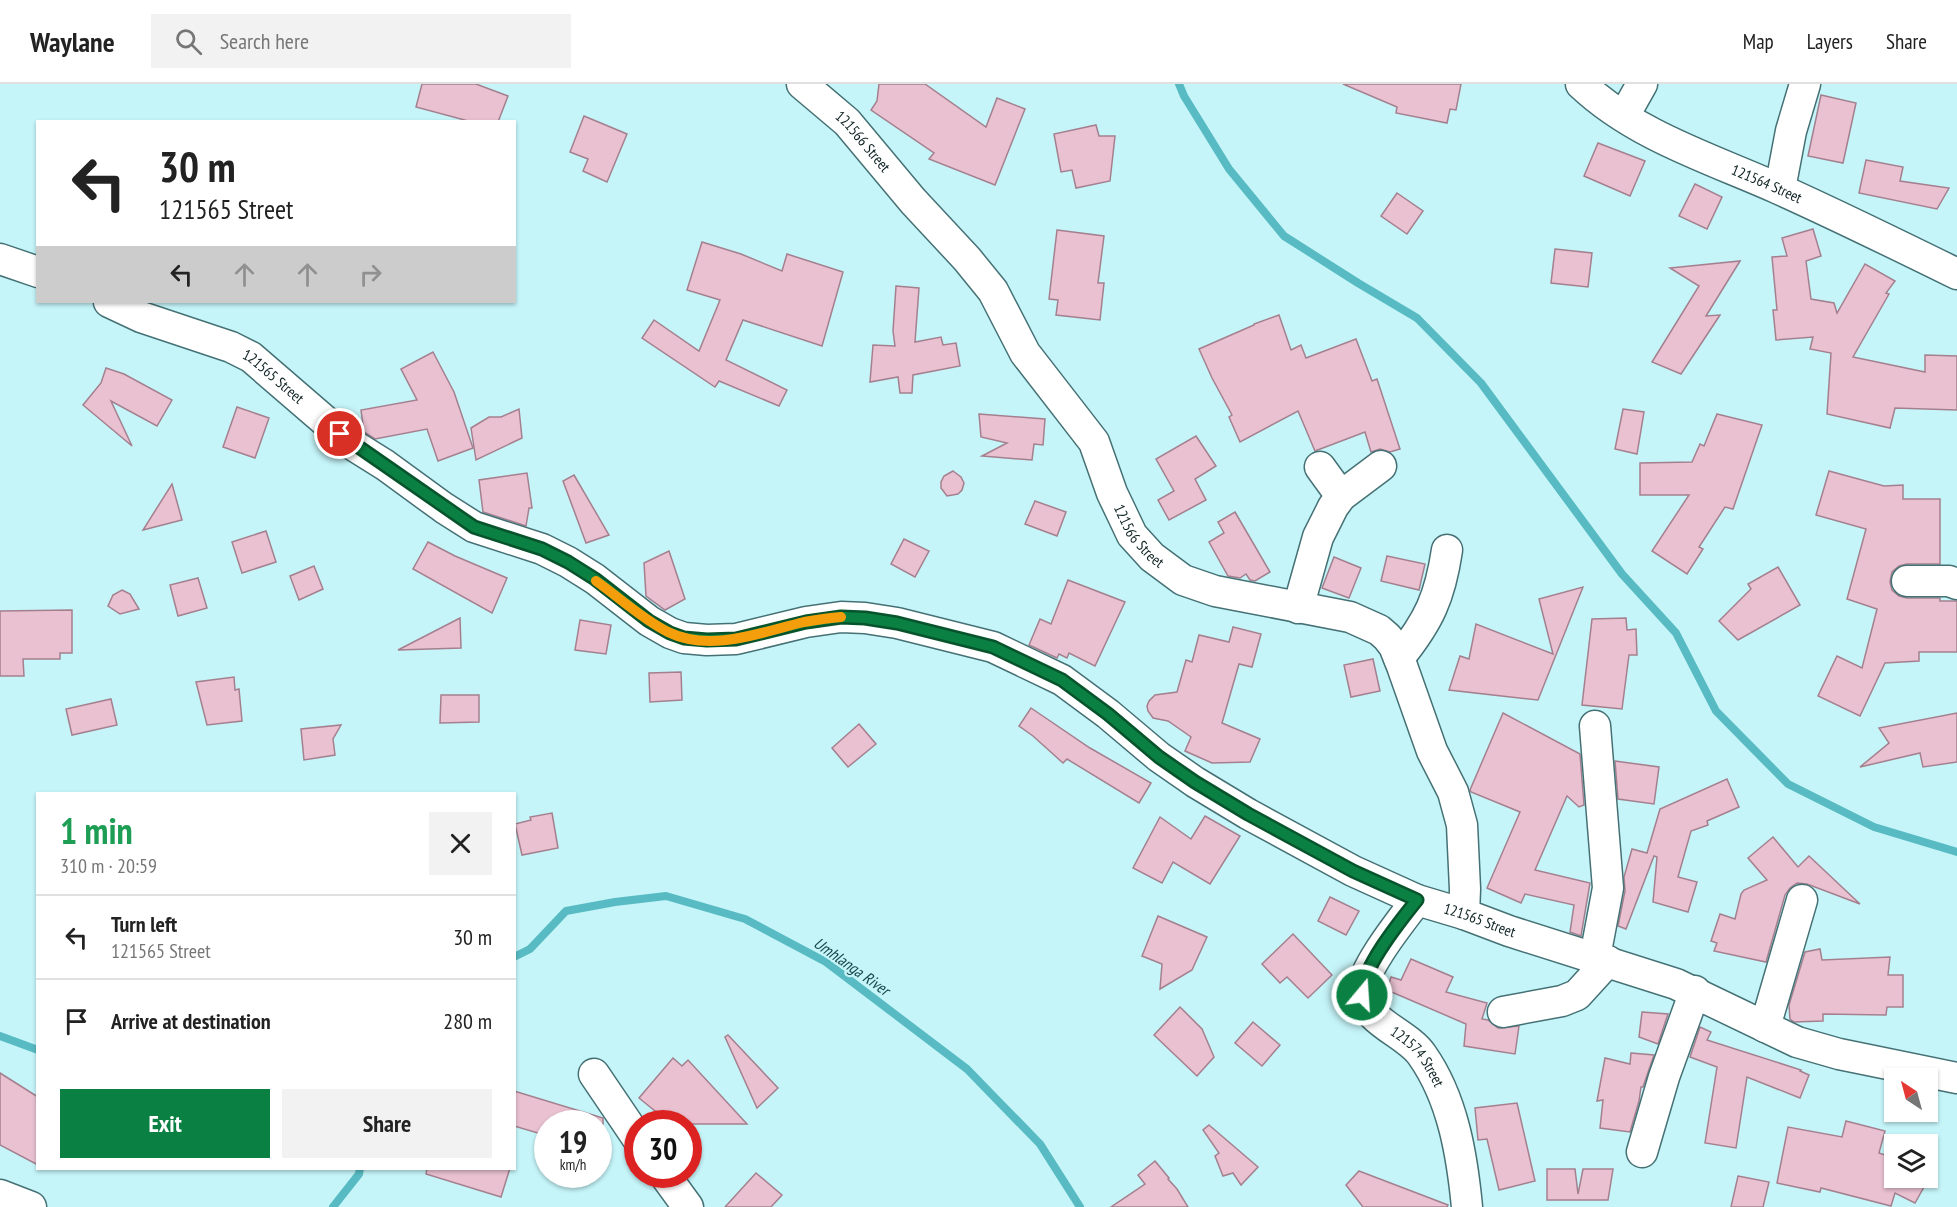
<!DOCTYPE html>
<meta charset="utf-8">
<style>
:root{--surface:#fff;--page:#f2f2f2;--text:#222;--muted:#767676;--line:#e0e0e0;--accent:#0b8043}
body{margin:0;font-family:"PT Sans Narrow",sans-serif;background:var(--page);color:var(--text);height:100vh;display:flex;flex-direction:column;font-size:22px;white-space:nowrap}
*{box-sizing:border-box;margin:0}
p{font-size:20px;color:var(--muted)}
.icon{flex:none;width:33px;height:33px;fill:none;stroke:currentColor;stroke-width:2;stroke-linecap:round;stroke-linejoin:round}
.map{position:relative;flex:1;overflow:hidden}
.drawer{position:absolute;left:36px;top:708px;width:480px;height:378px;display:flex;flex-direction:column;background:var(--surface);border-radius:0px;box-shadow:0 2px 4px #0004}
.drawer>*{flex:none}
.banner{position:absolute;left:36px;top:36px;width:480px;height:183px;border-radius:0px;box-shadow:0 2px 4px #0004;background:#fff;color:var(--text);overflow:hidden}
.needle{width:39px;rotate:324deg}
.fabs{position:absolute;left:1884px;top:984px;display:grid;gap:12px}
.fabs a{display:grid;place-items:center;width:54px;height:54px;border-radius:0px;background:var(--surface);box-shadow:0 2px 4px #0004;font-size:30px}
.speed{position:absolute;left:534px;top:1026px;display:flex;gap:12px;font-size:30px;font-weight:700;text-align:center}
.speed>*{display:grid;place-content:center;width:78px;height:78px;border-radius:50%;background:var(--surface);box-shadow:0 2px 4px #0004;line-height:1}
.speed small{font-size:15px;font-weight:400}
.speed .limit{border:9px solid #d22;background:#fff;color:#111}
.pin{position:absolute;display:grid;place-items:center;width:51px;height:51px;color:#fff;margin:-26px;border:3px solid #fff;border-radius:50%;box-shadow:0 2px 6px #0007}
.me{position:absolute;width:66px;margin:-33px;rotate:18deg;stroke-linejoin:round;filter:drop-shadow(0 0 4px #0008)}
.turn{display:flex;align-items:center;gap:21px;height:126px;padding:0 24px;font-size:27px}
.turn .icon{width:78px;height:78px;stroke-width:2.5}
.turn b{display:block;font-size:42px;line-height:51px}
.lanes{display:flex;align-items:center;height:57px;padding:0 24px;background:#0003;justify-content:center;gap:30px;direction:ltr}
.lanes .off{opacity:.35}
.round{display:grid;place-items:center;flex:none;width:63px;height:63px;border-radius:0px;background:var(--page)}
.head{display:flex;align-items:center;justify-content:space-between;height:102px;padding:0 24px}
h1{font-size:36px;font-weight:600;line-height:45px;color:#1e9e55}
.button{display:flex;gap:12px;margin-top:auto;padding:12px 24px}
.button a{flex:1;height:69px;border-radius:0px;background:var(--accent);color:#fff;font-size:24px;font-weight:600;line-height:69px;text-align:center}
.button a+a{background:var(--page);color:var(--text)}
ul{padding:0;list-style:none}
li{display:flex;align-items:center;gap:18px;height:84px;padding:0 24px;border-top:2px solid var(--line)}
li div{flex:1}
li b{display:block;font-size:22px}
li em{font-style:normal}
header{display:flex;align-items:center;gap:36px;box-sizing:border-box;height:84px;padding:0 30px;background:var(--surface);border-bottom:2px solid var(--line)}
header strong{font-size:28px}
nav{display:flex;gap:33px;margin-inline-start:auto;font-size:21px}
.search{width:420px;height:54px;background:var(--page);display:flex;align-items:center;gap:15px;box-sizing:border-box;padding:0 21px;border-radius:0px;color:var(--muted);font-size:22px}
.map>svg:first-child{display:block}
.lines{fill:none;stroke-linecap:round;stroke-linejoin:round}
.stream{stroke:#58bbc3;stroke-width:8}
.building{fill:#e9c1d1;stroke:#a4808f;stroke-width:1.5}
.minor-casing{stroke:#457175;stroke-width:33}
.minor{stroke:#fff;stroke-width:30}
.route-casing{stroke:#07532c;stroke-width:15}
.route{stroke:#0b8043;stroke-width:10}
.slow{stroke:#f59e0b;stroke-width:10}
.labels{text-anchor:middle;stroke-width:4.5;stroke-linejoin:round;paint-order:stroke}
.street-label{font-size:15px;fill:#0f2223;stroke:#c5f5f9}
.water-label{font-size:16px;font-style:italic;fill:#1b484c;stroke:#c5f5f9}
</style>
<header>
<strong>Waylane</strong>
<div class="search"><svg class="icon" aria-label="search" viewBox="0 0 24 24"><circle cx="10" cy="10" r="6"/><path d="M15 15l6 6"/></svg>Search here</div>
<nav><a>Map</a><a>Layers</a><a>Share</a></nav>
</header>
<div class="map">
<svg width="1957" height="1123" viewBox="0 0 1957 1123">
<rect width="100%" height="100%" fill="#c5f5f9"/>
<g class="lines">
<g class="stream">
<polyline points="1179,0 1184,12 1229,85 1284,152 1358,199 1417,234 1481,299 1622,490 1676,549 1716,627 1788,700 1874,743 1957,768"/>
<polyline points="514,873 530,865 566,827 615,818 666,812 745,835 826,878 967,985 1040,1060 1080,1123"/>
<polyline points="0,952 38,966"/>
<polyline points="333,1123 359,1090 360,1084"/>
</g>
</g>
<g class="building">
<polygon points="422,0 476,0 508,12 498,38 472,38 416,23"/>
<polygon points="879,0 925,0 986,43 997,14 1025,25 995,101 929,75 934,69 871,26 877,17"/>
<polygon points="1343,0 1461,0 1456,26 1450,25 1447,39 1396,29 1397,23"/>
<polygon points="1821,11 1856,19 1843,79 1808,72"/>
<polygon points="584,32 627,50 607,98 583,87 588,75 570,68"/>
<polygon points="1096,41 1099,52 1115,52 1110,97 1076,104 1072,86 1061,88 1054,50"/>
<polygon points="1598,59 1645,77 1630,112 1584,92"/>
<polygon points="1866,76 1903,83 1900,97 1949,104 1937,125 1859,109"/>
<polygon points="1695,100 1722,113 1707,145 1679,132"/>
<polygon points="1397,109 1423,127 1407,150 1381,132"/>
<polygon points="1813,145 1821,172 1806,177 1811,215 1834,219 1837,229 1865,180 1895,197 1886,209 1889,210 1853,273 1925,288 1925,271 1957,272 1957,326 1895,324 1890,344 1827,330 1831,269 1810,265 1813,253 1776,256 1773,226 1777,226 1772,173 1787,172 1782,154"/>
<polygon points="1057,146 1104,152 1098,199 1104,199 1100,236 1056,231 1058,216 1049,215"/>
<polygon points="702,158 741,170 782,187 787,170 843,188 822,262 743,236 726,276 787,306 779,322 719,297 715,303 642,254 654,236 699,267 720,216 687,206"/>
<polygon points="1555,165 1592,169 1588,203 1551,199"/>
<polygon points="1740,177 1706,232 1720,231 1681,290 1652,278 1699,202 1670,184"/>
<polygon points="896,202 919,204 915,258 941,253 943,261 956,259 960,282 913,291 912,309 900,309 898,293 870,298 873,261 895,262 893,247"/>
<polygon points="1279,231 1291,266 1301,261 1306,274 1356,255 1372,297 1377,295 1400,365 1390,368 1380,365 1371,368 1365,348 1315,367 1298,327 1240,358 1229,333 1232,331 1212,294 1199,265 1254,241 1254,240"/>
<polygon points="433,268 454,308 473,364 438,377 427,345 375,355 364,348 361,326 417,316 401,285"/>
<polygon points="106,284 124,290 172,316 157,342 111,317 132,362 83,321 101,299"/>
<polygon points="237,323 269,334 255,374 223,363"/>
<polygon points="519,325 522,354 476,376 471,344 489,333 501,333"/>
<polygon points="1623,325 1644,328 1637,370 1615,365"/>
<polygon points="979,330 1045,335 1043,361 1034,360 1032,376 982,372 1007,359 981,353"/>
<polygon points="1717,330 1762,341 1733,425 1725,423 1699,463 1703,465 1687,490 1652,467 1689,411 1640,411 1640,379 1692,378 1700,360 1704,362"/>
<polygon points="1196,352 1216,382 1195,395 1206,416 1169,436 1158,416 1174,407 1156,375"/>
<polygon points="953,387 961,393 964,399 962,406 958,410 947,412 941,404 941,398 944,392"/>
<polygon points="1829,387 1884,402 1903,401 1903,415 1940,415 1940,480 1907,480 1899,482 1892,488 1890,498 1892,506 1899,512 1907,514 1940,514 1940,517 1957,517 1957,568 1919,568 1919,577 1885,579 1860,632 1818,612 1837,572 1862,584 1877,525 1847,515 1866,445 1816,431"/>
<polygon points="527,389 532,424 529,424 526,442 483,428 479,396"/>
<polygon points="574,391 609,451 586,459 563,397"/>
<polygon points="172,400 182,436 143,446"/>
<polygon points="1035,417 1066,428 1057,452 1025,440"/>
<polygon points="1235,428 1270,488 1255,497 1250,496 1246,490 1240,494 1228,492 1209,458 1224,449 1218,438"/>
<polygon points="266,447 276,478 242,489 232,458"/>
<polygon points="904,455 929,467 915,493 891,480"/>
<polygon points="428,458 455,472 507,494 492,529 413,485"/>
<polygon points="669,467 685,515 665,526 646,512 644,479"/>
<polygon points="1387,472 1425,480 1419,506 1381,497"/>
<polygon points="1334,473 1361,484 1349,514 1322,504"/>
<polygon points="314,482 323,505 299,516 290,492"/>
<polygon points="1778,483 1800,521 1738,556 1719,537 1751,505 1748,500"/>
<polygon points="198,494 207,524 178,532 170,501"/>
<polygon points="1068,496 1125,518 1095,582 1069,569 1067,574 1059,570 1057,574 1029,561 1040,535 1051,540"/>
<polygon points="1583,503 1538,616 1449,606 1460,572 1469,575 1476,540 1553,570 1539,515"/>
<polygon points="122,506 130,510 139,525 120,530 108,522 113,511"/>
<polygon points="72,526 72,569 60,569 60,575 23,575 24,592 0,592 0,527"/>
<polygon points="460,534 461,564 398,566"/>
<polygon points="1626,534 1627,546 1636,545 1637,571 1629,571 1622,625 1582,621 1592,535"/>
<polygon points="580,536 611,541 606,570 575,566"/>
<polygon points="1233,543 1261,550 1252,583 1239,580 1222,639 1260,655 1250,678 1212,679 1185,667 1191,653 1168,637 1153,634 1148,627 1147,622 1149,617 1155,611 1177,608 1186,576 1192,578 1199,551 1229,558"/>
<polygon points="1373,575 1380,607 1351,613 1344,581"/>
<polygon points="681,588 682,616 650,618 649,589"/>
<polygon points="234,593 235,606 239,605 242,637 207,641 196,598"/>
<polygon points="441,611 479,611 479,638 440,639"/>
<polygon points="111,615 117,641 72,651 66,625"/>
<polygon points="1031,624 1090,664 1151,699 1139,719 1067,675 1063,679 1033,652 1019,642"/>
<polygon points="1503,629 1580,670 1584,721 1579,723 1567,712 1535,786 1590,799 1581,852 1570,848 1574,821 1525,810 1521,819 1487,804 1520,728 1471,708 1470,706"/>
<polygon points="1957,629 1957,678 1923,683 1920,669 1860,683 1889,659 1879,644"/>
<polygon points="859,640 876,660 848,683 832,664"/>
<polygon points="341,641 333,655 335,671 304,676 301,645"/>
<polygon points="1615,677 1659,683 1654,720 1618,715"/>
<polygon points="1727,695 1739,723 1707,737 1708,741 1691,747 1678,793 1697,798 1688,828 1653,818 1657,773 1654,772 1626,845 1618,842 1625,807 1624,793 1632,765 1647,769 1660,725"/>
<polygon points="552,729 558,764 522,771 515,740 531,736 530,733"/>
<polygon points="1205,732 1240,752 1210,800 1173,778 1162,799 1133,784 1160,733 1191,755"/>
<polygon points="1773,753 1798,783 1809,772 1860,820 1807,800 1797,799 1790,804 1785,811 1766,878 1714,867 1717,859 1711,857 1720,830 1735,835 1741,810 1744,806 1767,796 1748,774"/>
<polygon points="1330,813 1359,827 1346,851 1318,837"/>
<polygon points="1158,832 1207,853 1192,886 1160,905 1162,880 1142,872"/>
<polygon points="1293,850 1332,891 1308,914 1287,893 1280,899 1262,880"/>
<polygon points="1820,865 1822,876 1890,873 1888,891 1903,891 1903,923 1887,923 1886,931 1823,930 1823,937 1794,938 1790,935 1789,921 1805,868"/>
<polygon points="1411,875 1453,893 1446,908 1487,919 1482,935 1488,936 1498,944 1519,942 1515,970 1464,962 1466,940 1387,906 1391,893 1401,896"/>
<polygon points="1180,923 1202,945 1214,973 1197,992 1154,951"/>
<polygon points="1642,928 1668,930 1658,960 1639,953"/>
<polygon points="1253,938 1280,961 1262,982 1235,959"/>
<polygon points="1700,943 1711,948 1707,956 1801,986 1800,987 1809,991 1800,1014 1747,993 1736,1064 1705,1059 1717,983 1690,973"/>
<polygon points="728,951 778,1004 757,1024 725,953"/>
<polygon points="1631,969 1654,971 1643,1003 1641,1003 1639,1017 1630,1048 1600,1044 1603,1016 1597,1017 1605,974 1630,980"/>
<polygon points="673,974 682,982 688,976 747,1040 671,1040 639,1014"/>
<polygon points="0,989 38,1013 38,1081 0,1061"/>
<polygon points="514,1007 603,1034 603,1040 548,1040 548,1052 514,1042"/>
<polygon points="1517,1019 1535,1097 1499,1106 1487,1055 1478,1056 1475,1024"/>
<polygon points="1846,1037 1885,1047 1879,1069 1894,1074 1894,1094 1929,1094 1915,1119 1895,1109 1891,1122 1821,1104 1820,1108 1777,1099 1788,1043 1842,1053"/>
<polygon points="1209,1041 1258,1083 1241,1101 1233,1089 1223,1092 1215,1072 1219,1069 1203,1046"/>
<polygon points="1155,1077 1169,1094 1168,1095 1177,1105 1188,1123 1111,1123 1145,1100 1138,1091"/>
<polygon points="427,1084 510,1084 501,1113 426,1090"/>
<polygon points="1547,1085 1575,1085 1578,1110 1583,1085 1613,1085 1608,1116 1547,1116"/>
<polygon points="1359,1087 1448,1121 1447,1123 1363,1123 1346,1101"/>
<polygon points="756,1089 782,1111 771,1123 725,1123"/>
<polygon points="1738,1092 1769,1098 1763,1123 1731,1123"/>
</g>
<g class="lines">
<g class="minor-casing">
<g id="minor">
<path id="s1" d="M802,0L847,38L913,117L967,175L993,207L1025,269L1094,358L1112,409L1123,432L1132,451L1152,473L1183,496L1215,507L1350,533L1379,546L1387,553L1394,562L1402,582L1432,667L1453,708L1462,741L1465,805L1464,830"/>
<path id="s2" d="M1581,0C1636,52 1712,75 1779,105C1839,132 1898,161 1957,190"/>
<polyline points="1624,32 1642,0"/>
<polyline points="1780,105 1791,47 1805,0"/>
<polyline points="0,175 38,188"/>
<path id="s3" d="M109,218L141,233L231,263L251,273L353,361L385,381L444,424L474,443L542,465L568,478L595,495L649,537L670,549L684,554L707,556L736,555L806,538L841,533L865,534L897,539L993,563L1062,596L1108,630L1159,673L1195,698L1248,730L1353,787L1417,816L1464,830L1509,847L1676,900L1797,958L1839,970L1957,994"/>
<polyline points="1320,383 1341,412"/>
<polyline points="1907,497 1949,497 1957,500"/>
<polyline points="1298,524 1318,453 1333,423 1341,412 1381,382"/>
<path d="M1399,574C1429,537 1440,513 1447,466"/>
<polyline points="1595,642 1608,804 1595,873"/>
<path id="s4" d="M1417,816C1404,833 1358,890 1362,910C1367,939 1407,949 1422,971C1453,1015 1462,1071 1467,1123"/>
<polyline points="1503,928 1562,917 1577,911 1608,877"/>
<polyline points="1765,943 1802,816"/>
<polyline points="594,990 638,1055"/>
<polyline points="1642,1068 1664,993 1695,907"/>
<polyline points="664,1090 688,1123"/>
<polyline points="0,1111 31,1123"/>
</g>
</g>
<use href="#minor" class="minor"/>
</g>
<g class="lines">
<g class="route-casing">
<path id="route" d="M340,350L474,443L542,465L568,478L595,495L649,537L670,549L684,554L707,556L736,555L806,538L841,533L865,534L897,539L993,563L1062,596L1108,630L1159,673L1195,698L1248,730L1353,787L1417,816C1400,837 1361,885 1362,911"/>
</g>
<use href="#route" class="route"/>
<path class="slow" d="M596,497C620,514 642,535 668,548C711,569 762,548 804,538C816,536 829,534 841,533"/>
</g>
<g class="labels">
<g class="street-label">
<text dy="5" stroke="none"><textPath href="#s1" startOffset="84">121566 Street</textPath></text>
<text dy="5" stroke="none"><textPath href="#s2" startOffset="212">121564 Street</textPath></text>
<text dy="5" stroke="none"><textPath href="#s3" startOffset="182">121565 Street</textPath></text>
<text dy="5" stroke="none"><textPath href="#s1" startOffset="570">121566 Street</textPath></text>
<text dy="5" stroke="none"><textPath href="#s3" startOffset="1550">121565 Street</textPath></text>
<text dy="5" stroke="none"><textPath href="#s4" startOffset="196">121574 Street</textPath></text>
</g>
<g class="water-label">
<text transform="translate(852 882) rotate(35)" y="6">Umhlanga River</text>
</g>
</g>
</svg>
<div class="fabs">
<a><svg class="needle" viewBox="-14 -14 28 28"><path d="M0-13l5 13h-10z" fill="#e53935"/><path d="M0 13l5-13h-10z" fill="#767676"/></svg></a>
<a><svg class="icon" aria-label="layers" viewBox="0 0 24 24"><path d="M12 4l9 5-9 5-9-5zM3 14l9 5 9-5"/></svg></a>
</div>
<div class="speed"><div>19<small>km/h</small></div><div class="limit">30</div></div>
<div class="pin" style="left:340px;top:350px;background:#d93025"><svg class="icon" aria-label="arrive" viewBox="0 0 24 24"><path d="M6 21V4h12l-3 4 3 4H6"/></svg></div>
<svg class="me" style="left:1362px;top:911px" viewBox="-20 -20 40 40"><circle r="17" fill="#0b8043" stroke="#fff" stroke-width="3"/><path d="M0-11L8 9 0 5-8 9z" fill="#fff"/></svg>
<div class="banner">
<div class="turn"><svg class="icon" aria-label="left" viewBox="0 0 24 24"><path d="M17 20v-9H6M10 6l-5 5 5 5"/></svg><div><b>30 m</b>121565 Street</div></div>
<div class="lanes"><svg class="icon" aria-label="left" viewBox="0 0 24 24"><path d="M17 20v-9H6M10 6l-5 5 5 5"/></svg><svg class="icon off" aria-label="ahead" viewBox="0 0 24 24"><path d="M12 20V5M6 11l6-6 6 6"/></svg><svg class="icon off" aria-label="ahead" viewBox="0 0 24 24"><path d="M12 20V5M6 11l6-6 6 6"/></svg><svg class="icon off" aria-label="right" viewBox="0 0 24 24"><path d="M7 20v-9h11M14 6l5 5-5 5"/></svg></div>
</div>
<section class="drawer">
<div class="head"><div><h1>1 min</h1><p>310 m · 20:59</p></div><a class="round"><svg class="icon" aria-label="close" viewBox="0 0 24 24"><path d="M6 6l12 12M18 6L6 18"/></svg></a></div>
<ul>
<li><svg class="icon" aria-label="left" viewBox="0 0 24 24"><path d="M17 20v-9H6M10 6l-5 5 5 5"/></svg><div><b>Turn left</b><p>121565 Street</p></div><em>30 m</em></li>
<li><svg class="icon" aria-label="arrive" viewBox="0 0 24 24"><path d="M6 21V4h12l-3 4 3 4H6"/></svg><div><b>Arrive at destination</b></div><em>280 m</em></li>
</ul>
<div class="button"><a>Exit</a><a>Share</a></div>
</section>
</div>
